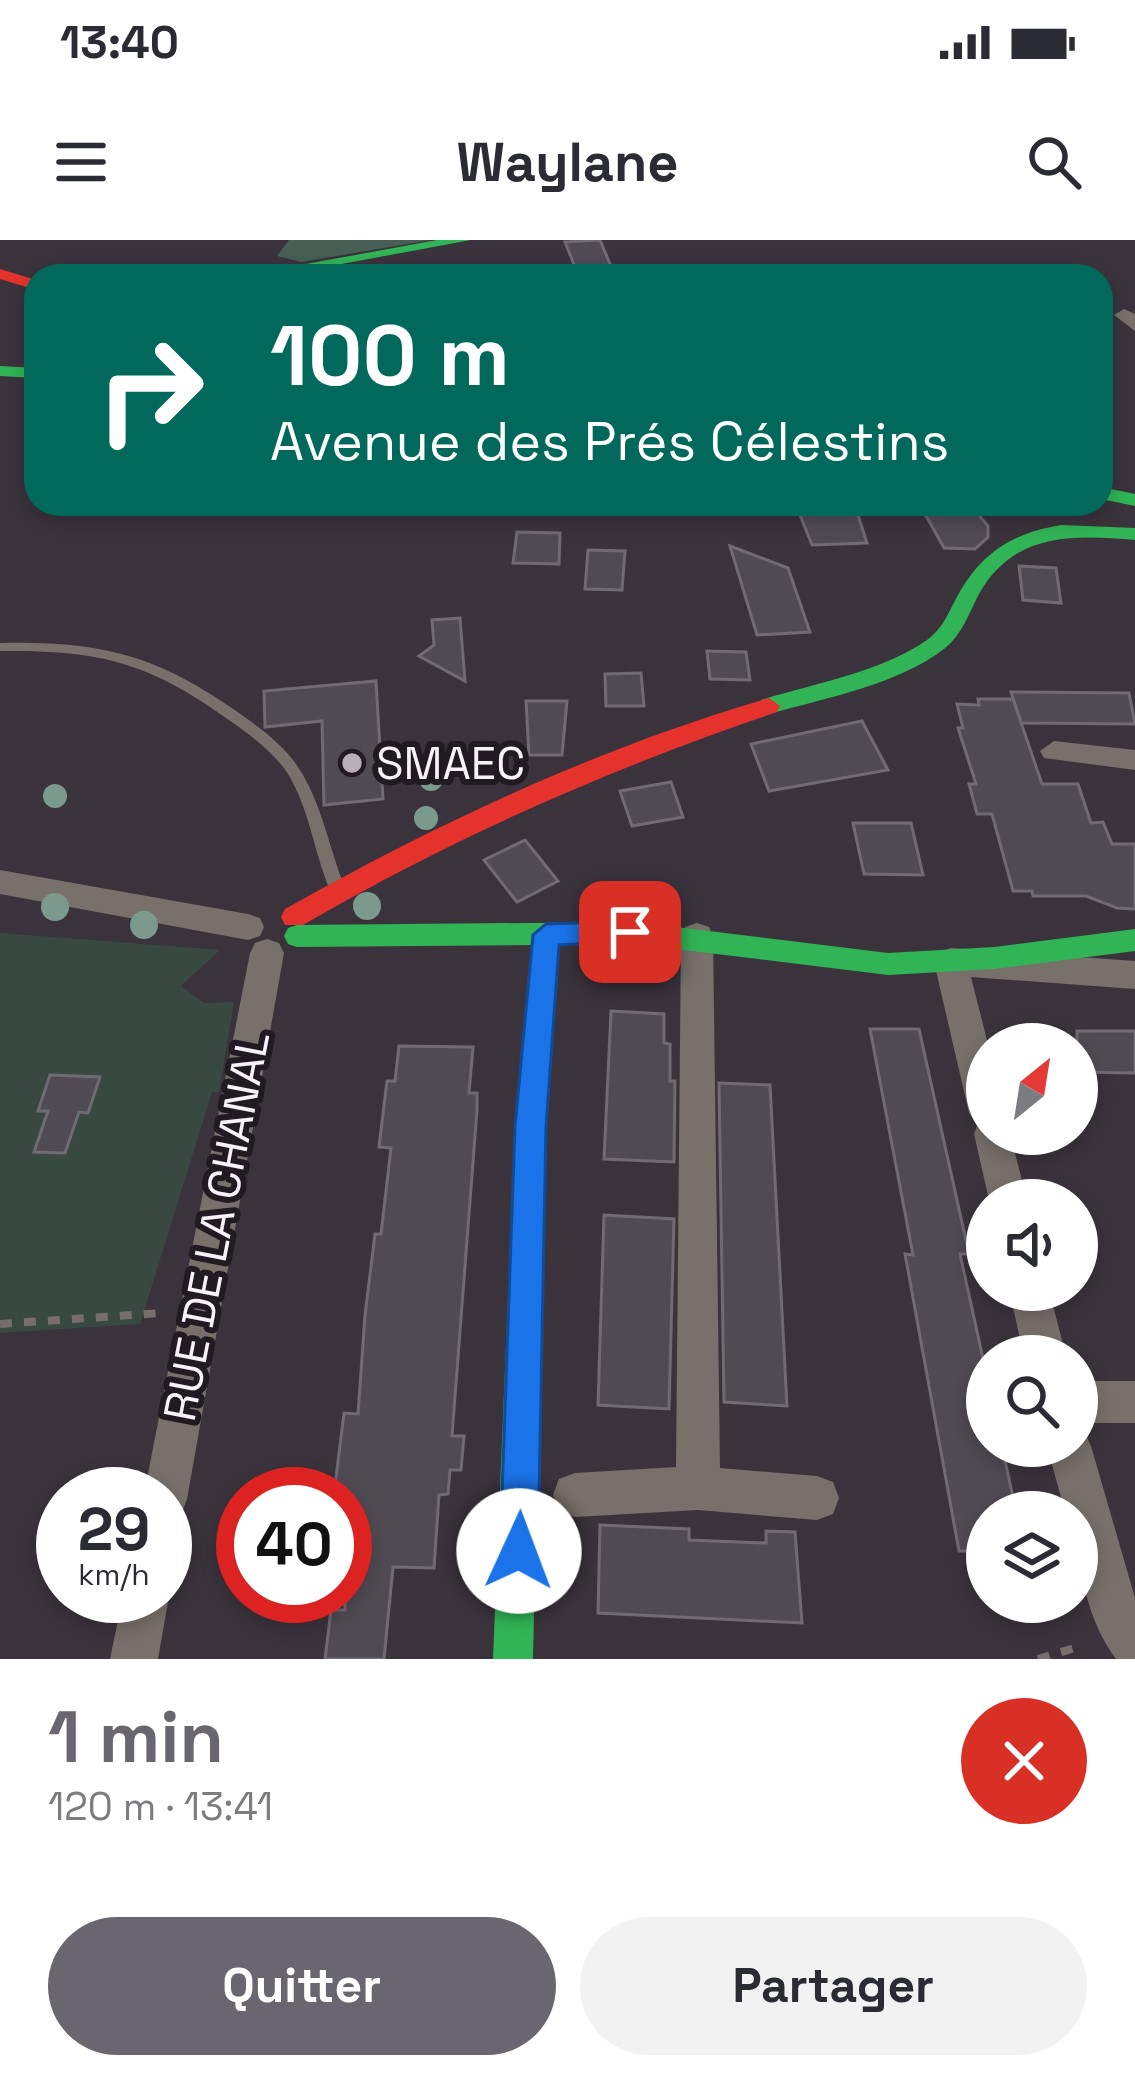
<!DOCTYPE html>
<html lang="fr">
<meta charset="utf-8">
<style>
:root{--surface:#fff;--page:#f2f2f3;--text:#2b2b33;--muted:#7c7c81;--accent:#6a666f}
body{margin:0;font-family:"Space Grotesk",sans-serif;background:var(--page);color:var(--text);height:100vh;display:flex;flex-direction:column;font-size:45px;white-space:nowrap}
*{box-sizing:border-box;margin:0}
p{font-size:39px;color:var(--muted)}
.icon{flex:none;width:66px;height:66px;fill:none;stroke:currentColor;stroke-width:2;stroke-linecap:round;stroke-linejoin:round}
.map{position:relative;height:1419px;overflow:hidden}
.details{display:flex;flex-direction:column;background:var(--surface);flex:1}
.details>*{flex:none}
.guide{position:absolute;left:24px;top:24px;width:1089px;height:252px;border-radius:36px;box-shadow:0 6px 18px #0003;background:#00695c;color:#fff;overflow:hidden}
.needle{width:78px;rotate:30deg}
.fabs{position:absolute;left:966px;top:783px;display:grid;gap:24px}
.fabs a{display:grid;place-items:center;width:132px;height:132px;border-radius:50%;background:var(--surface);box-shadow:0 6px 18px #0003;font-size:60px}
.speed{position:absolute;left:36px;top:1227px;display:flex;gap:24px;font-size:60px;font-weight:700;text-align:center}
.speed>*{display:grid;place-content:center;width:156px;height:156px;border-radius:50%;background:var(--surface);box-shadow:0 6px 18px #0003;line-height:1}
.speed small{font-size:30px;font-weight:400}
.speed .limit{border:18px solid #d22;background:#fff;color:#111}
.pin{position:absolute;display:grid;place-items:center;width:102px;height:102px;color:#fff;margin:-51px;border-radius:24px;box-shadow:0 6px 18px #0006}
.me{position:absolute;width:132px;margin:-66px;rotate:2deg;stroke-linejoin:round;filter:drop-shadow(0 0 9px #0008)}
.turn{display:flex;align-items:center;gap:42px;height:252px;padding:0 48px;font-size:54px}
.turn .icon{width:156px;height:156px;stroke-width:2.5}
.turn b{display:block;font-size:84px;line-height:102px}
.round{display:grid;place-items:center;flex:none;width:126px;height:126px;border-radius:63px;background:var(--page)}
.headline{display:flex;align-items:center;justify-content:space-between;height:204px;padding:0 48px}
h1{font-size:72px;font-weight:600;line-height:90px;color:var(--accent)}
.cta{display:flex;gap:24px;margin-top:auto;padding:24px 48px}
.cta a{flex:1;height:138px;border-radius:72px;background:var(--accent);color:#fff;font-size:48px;font-weight:600;line-height:138px;text-align:center}
.cta a+a{background:var(--page);color:var(--text)}
.status{display:flex;justify-content:space-between;align-items:center;height:84px;padding:0 60px;background:var(--surface);direction:ltr}
.status svg{height:33px;fill:currentColor}
header{display:flex;justify-content:space-between;align-items:center;height:156px;padding:0 48px;background:var(--surface);font-size:54px;font-weight:600}
.map>svg:first-child{display:block}
.green{fill:#374941}
.forest{fill:#465e53}
.building{fill:#504b53;stroke:#706a72;stroke-width:3}
.lines{fill:none;stroke-linecap:round;stroke-linejoin:round}
.path{stroke:#766e6d;stroke-width:8;stroke-dasharray:12 12;stroke-linecap:butt}
.lane{fill:#78706b;fill-rule:evenodd}
.street{fill:#78706b;fill-rule:evenodd}
.fast{fill:#30b455;fill-rule:evenodd}
.jam{fill:#e5322d;fill-rule:evenodd}
.tree{fill:#7c998d}
.route{fill:#1a73e8;stroke:#114b97;stroke-width:3}
.poi-dot{fill:#b7aeb8;stroke:#211a22;stroke-width:4.5}
.labels{text-anchor:middle;stroke-width:12;stroke-linejoin:round;paint-order:stroke}
.poi-label{font-size:45px;fill:#faf0fb;stroke:#211a22;text-anchor:start}
.street-label{font-size:45px;fill:#faf0fb;stroke:#211a22}
</style>
<div class="status"><b>13:40</b><svg viewBox="0 0 49 12"><path d="M0 12V9h3v3zM5 12V6h3v6zM10 12V3h3v9zM15 12V0h3v12zM26 1h20v11H26zM47 4h2v5h-2z"/></svg></div>
<header><svg class="icon" aria-label="menu" viewBox="0 0 24 24"><path d="M4 6h16M4 12h16M4 18h16"/></svg>Waylane<svg class="icon" aria-label="search" viewBox="0 0 24 24"><circle cx="10" cy="10" r="6"/><path d="M15 15l6 6"/></svg></header>
<div class="map">
<svg width="1135" height="1419" viewBox="0 0 1135 1419">
<rect width="100%" height="100%" fill="#3b333c"/>
<polygon class="green" points="0,693 220,710 181,746 204,763 234,762 219,852 212,852 140,1084 0,1093"/>
<polygon class="forest" points="289,0 431,0 301,22 277,16"/>
<g class="building">
<polygon points="600,0 612,29 577,32 565,2"/>
<polygon points="857,272 867,303 812,305 800,275"/>
<polygon points="924,272 977,273 988,286 988,297 975,309 944,308"/>
<polygon points="517,292 560,293 559,324 513,323"/>
<polygon points="730,306 788,328 810,392 757,395"/>
<polygon points="588,310 625,311 622,350 585,349"/>
<polygon points="1019,326 1056,328 1061,363 1023,360"/>
<polygon points="460,378 465,441 419,416 434,405 432,380"/>
<polygon points="707,411 746,412 750,440 710,439"/>
<polygon points="641,433 644,466 606,466 605,434"/>
<polygon points="376,441 383,559 324,565 322,481 265,487 264,451"/>
<polygon points="1011,452 1129,453 1135,484 1021,483"/>
<polygon points="978,459 1013,459 1042,544 1078,544 1091,583 1103,582 1112,604 1135,604 1135,669 1117,668 1086,656 1033,656 1032,651 1013,651 992,574 977,574 969,544 976,544 958,488 963,488 957,464 979,465"/>
<polygon points="526,461 567,461 562,515 529,515"/>
<polygon points="862,481 888,530 769,551 751,504"/>
<polygon points="671,542 683,577 632,586 620,551"/>
<polygon points="853,583 911,583 923,635 864,634"/>
<polygon points="525,600 558,641 517,662 484,620"/>
<polygon points="611,771 664,774 664,803 670,804 670,841 675,841 674,922 604,919"/>
<polygon points="870,789 919,789 969,1014 960,1014 987,1137 987,1206 1002,1206 1016,1272 987,1272 987,1311 959,1311 905,1014 913,1015"/>
<polygon points="1077,791 1135,791 1135,833 1077,832"/>
<polygon points="399,806 473,807 469,853 477,853 477,870 452,1196 464,1196 461,1230 450,1230 448,1254 439,1255 434,1328 393,1327 384,1419 325,1419 331,1370 345,1370 345,1254 334,1254 344,1173 358,1174 365,1075 375,994 381,994 391,908 379,907 387,841 395,841"/>
<polygon points="50,835 100,837 88,873 79,872 65,913 34,912 48,871 38,871"/>
<polygon points="719,843 770,845 787,1166 724,1162"/>
<polygon points="604,975 674,979 669,1169 598,1165"/>
<polygon points="600,1285 689,1289 689,1300 766,1303 766,1291 795,1292 802,1383 598,1373"/>
</g>
<g class="lines">
<g class="path">
<polyline points="0,1084 161,1073"/>
<polyline points="1038,1419 1078,1407"/>
</g>
<path class="lane" d="M0,403C98,401 155,414 236,471C258,486 283,504 298,527C322,563 329,608 345,648L343,652H331L329,648C314,611 309,568 288,534C273,511 249,494 226,478C147,421 96,410 0,411Z"/>
<g class="street">
<polygon points="1124,69 1135,74 1135,91 1114,75"/>
<polygon points="1054,501 1135,510 1135,530 1044,518 1040,511"/>
<polygon points="0,630 248,674 260,678 264,687 260,696 248,700 0,654"/>
<polygon points="697,683 709,687 713,696 720,1228 817,1236 833,1242 839,1258 833,1274 817,1280 698,1270 575,1277 559,1271 553,1255 559,1239 575,1233 676,1227 681,696 685,687"/>
<polygon points="267,699 279,703 284,713 187,1259 181,1275 165,1281 165,1254 144,1254 250,713 255,703"/>
<polygon points="951,708 1135,721 1135,749 971,737 988,804 987,894 1010,894 1027,960 989,960 974,894 977,886 969,873 934,722 939,712"/>
<polygon points="1009,1050 1049,1050 1066,1116 1024,1116"/>
<rect x="1077" y="1141" width="58" height="42"/>
<path d="M1077,1188L1084,1191L1091,1206L1135,1358V1419H1116C1085,1377 1077,1323 1077,1272H1065L1047,1206H1077Z"/>
<polygon points="165,1346 169,1356 158,1419 110,1419 123,1356 165,1356"/>
</g>
<g class="fast">
<polygon points="437,0 471,0 277,36 241,36"/>
<polygon points="0,126 36,128 36,138 0,136"/>
<polygon points="1101,247 1135,254 1135,266 1101,259"/>
<path d="M1061,285L1135,288V300C1073,295 1014,292 979,354C969,373 962,395 944,409C897,445 825,458 769,474L761,472V460C815,443 879,433 927,400C943,389 949,371 958,355C982,312 1013,293 1061,285Z"/>
<polygon points="635,682 888,713 994,707 1135,689 1135,711 994,729 888,735 635,704 559,705 545,887 533,1419 493,1419 515,887 532,705 297,707 288,704 284,696 288,688 297,685"/>
</g>
<g class="jam">
<polygon points="0,29 36,40 36,50 0,39"/>
<path d="M769,458L780,466L777,472C612,528 454,597 303,685H285L281,677L285,669C438,583 600,507 769,458Z"/>
</g>
</g>
<g class="tree">
<circle cx="431" cy="539" r="12"/>
<circle cx="55" cy="556" r="12"/>
<circle cx="426" cy="578" r="12"/>
<circle cx="367" cy="666" r="14"/>
<circle cx="55" cy="667" r="14"/>
<circle cx="144" cy="685" r="14"/>
</g>
<polygon class="route" points="630,681 639,685 643,692 639,700 559,705 546,887 538,1311 532,1324 519,1330 506,1324 500,1311 515,887 533,695 546,684"/>
<circle class="poi-dot" cx="352" cy="523" r="12"/>
<g class="labels">
<g class="poi-label">
<text x="376" y="539">SMAEC</text>
</g>
<g class="street-label">
<text transform="translate(216 986) rotate(-79)" y="16">RUE DE LA CHANAL</text>
</g>
</g>
</svg>
<div class="fabs">
<a><svg class="needle" viewBox="-14 -14 28 28"><path d="M0-13l5 13h-10z" fill="#e53935"/><path d="M0 13l5-13h-10z" fill="#7c7c81"/></svg></a>
<a><svg class="icon" aria-label="sound" viewBox="0 0 24 24"><path d="M4 9h4l5-4v14l-5-4H4zM17 9q2 3 0 6"/></svg></a>
<a><svg class="icon" aria-label="search" viewBox="0 0 24 24"><circle cx="10" cy="10" r="6"/><path d="M15 15l6 6"/></svg></a>
<a><svg class="icon" aria-label="layers" viewBox="0 0 24 24"><path d="M12 4l9 5-9 5-9-5zM3 14l9 5 9-5"/></svg></a>
</div>
<div class="speed"><div>29<small>km/h</small></div><div class="limit">40</div></div>
<div class="pin" style="left:630px;top:692px;background:#d93025"><svg class="icon" aria-label="arrive" viewBox="0 0 24 24"><path d="M6 21V4h12l-3 4 3 4H6"/></svg></div>
<svg class="me" style="left:519px;top:1311px" viewBox="-20 -20 40 40"><circle r="19" fill="#fff"/><path d="M0-13L10 11 0 6-10 11z" fill="#1a73e8"/></svg>
<div class="guide">
<div class="turn"><svg class="icon" aria-label="right" viewBox="0 0 24 24"><path d="M7 20v-9h11M14 6l5 5-5 5"/></svg><div><b>100 m</b>Avenue des Prés Célestins</div></div>
</div>
</div>
<section class="details">
<div class="headline"><div><h1>1 min</h1><p>120 m · 13:41</p></div><a class="round" style="background:#d93025;color:#fff"><svg class="icon" aria-label="close" viewBox="0 0 24 24"><path d="M6 6l12 12M18 6L6 18"/></svg></a></div>
<div class="cta"><a>Quitter</a><a>Partager</a></div>
</section>
